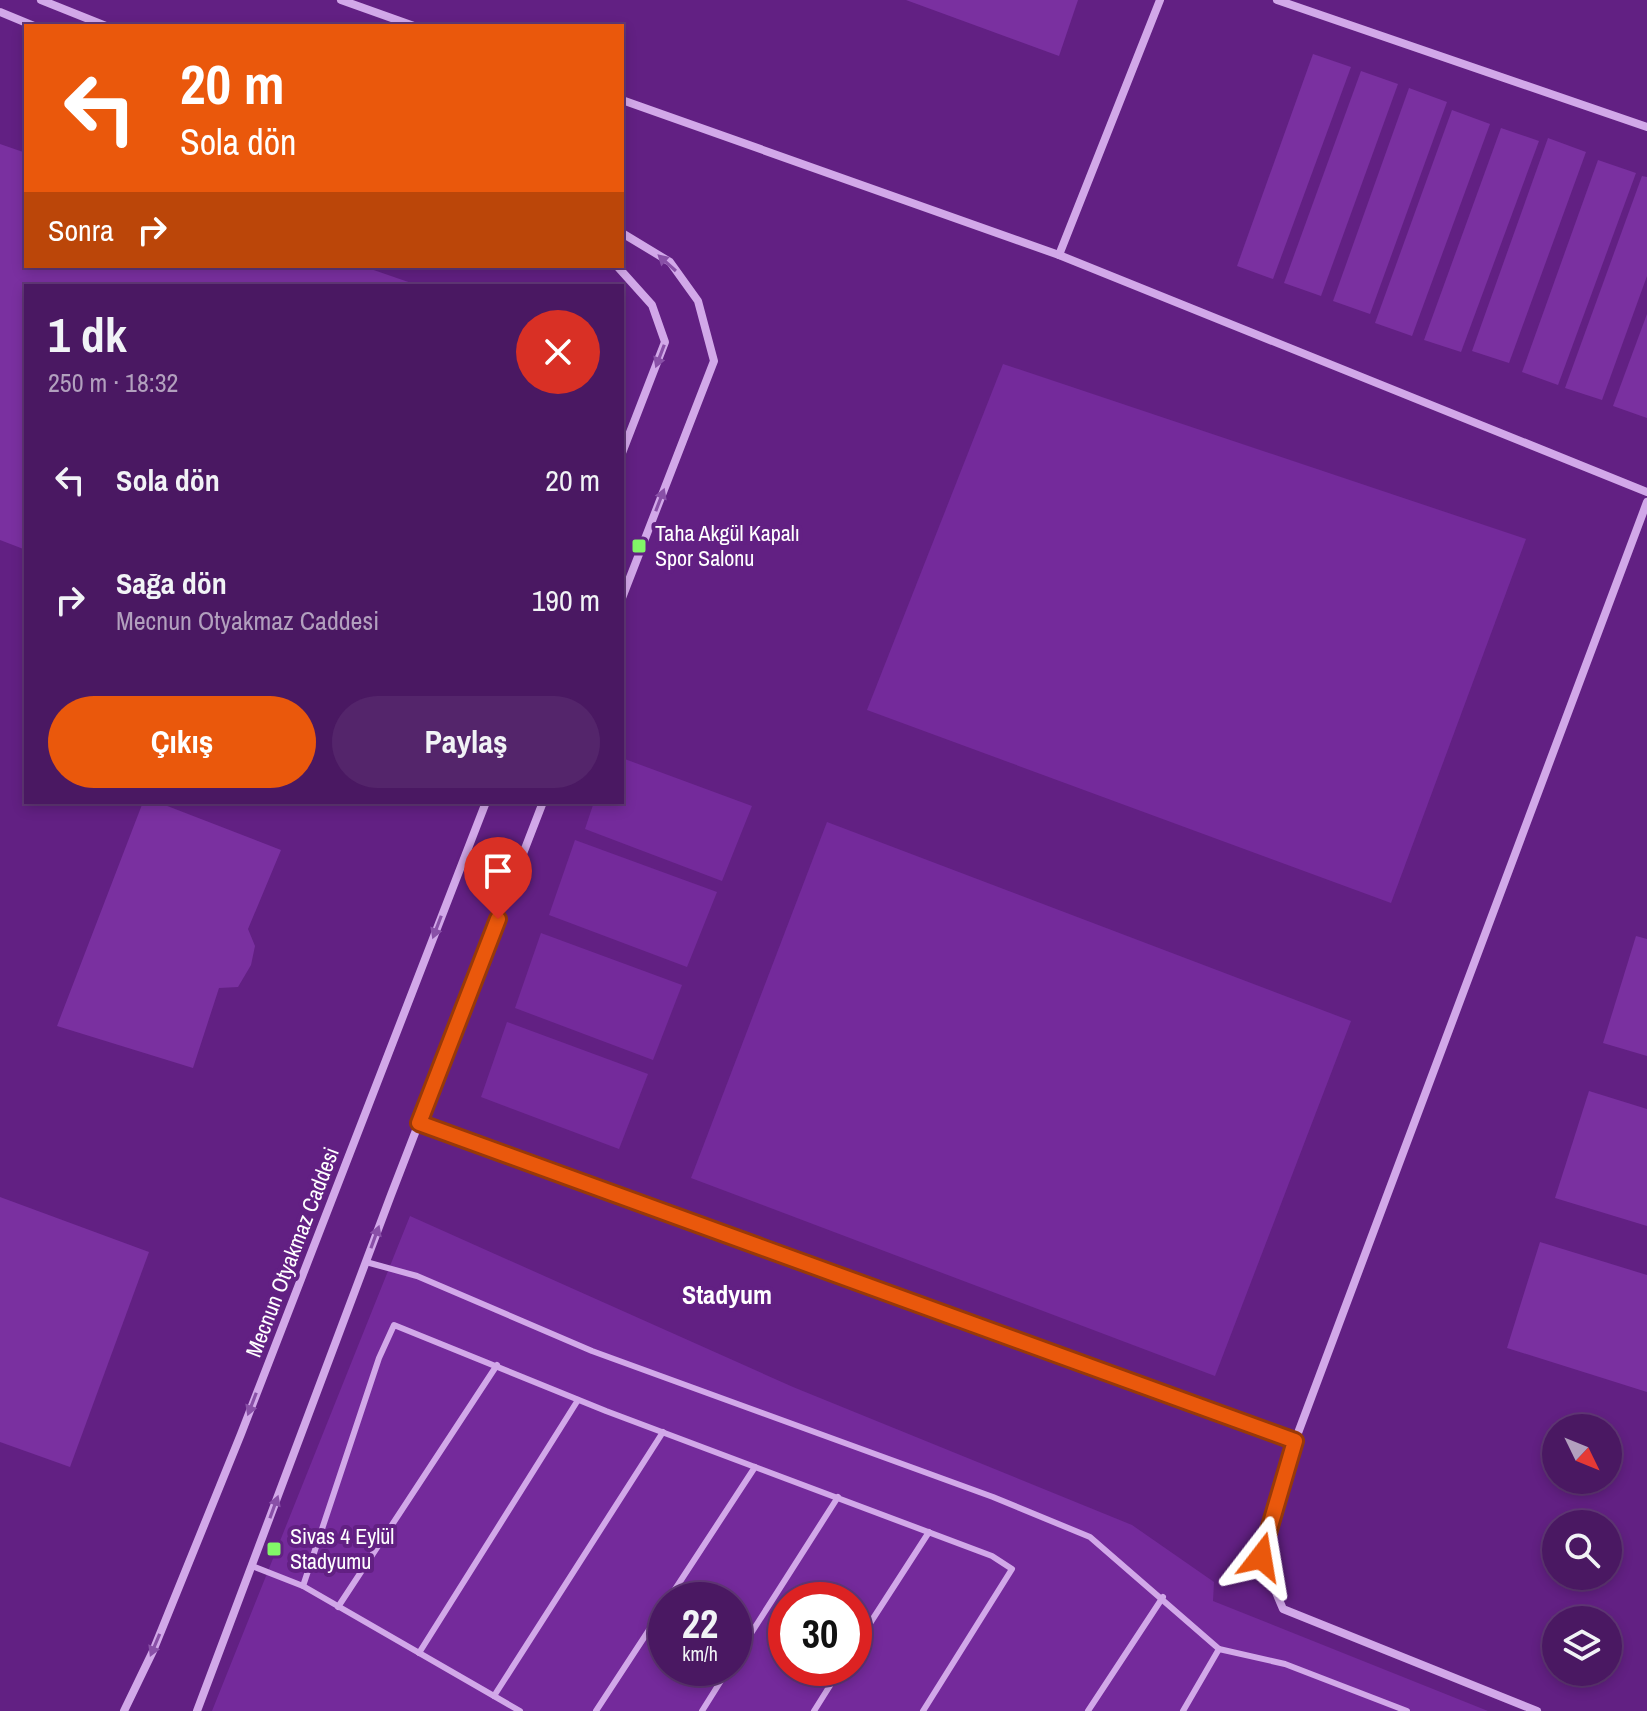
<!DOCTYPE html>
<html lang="tr">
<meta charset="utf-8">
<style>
:root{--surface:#4a1862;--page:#54256b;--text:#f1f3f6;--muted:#b2a0be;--line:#613777;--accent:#ea580c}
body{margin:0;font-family:"Archivo Narrow",sans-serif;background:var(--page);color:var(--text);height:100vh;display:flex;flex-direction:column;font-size:30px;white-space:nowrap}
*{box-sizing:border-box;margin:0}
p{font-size:26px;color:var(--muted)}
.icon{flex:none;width:44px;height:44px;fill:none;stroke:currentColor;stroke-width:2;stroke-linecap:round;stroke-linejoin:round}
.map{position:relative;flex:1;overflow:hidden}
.details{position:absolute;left:24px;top:284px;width:600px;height:520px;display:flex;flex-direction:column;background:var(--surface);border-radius:0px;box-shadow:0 4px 12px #0003,0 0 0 2px var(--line)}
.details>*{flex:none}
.hud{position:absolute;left:24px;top:24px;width:600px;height:244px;border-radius:0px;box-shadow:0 4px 12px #0003,0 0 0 2px var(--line);background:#ea580c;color:#fff;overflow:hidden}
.needle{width:52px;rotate:133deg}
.fabs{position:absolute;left:1542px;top:1414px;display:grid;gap:16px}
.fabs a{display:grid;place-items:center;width:80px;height:80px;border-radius:50%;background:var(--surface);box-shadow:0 4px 12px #0003,0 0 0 2px var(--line);font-size:40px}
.speed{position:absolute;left:648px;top:1582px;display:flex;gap:16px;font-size:40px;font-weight:700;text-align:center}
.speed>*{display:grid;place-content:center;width:104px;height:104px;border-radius:50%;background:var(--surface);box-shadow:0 4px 12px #0003,0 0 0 2px var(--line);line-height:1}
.speed small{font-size:20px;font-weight:400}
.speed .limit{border:12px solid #d22;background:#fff;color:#111}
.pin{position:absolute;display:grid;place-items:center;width:68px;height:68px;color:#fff;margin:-82px -34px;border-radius:50% 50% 50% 0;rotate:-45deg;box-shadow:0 0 8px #0007}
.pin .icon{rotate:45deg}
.me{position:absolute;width:88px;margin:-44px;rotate:14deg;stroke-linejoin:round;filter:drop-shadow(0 0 6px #0008)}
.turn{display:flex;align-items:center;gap:28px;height:168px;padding:0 24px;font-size:36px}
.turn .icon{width:104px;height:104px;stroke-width:2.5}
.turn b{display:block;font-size:56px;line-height:68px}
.then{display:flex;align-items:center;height:76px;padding:0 24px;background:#0003;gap:16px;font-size:30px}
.round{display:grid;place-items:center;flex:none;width:84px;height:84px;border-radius:42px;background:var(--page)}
.head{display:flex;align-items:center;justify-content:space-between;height:136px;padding:0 24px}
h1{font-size:48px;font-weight:700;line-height:60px}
.cta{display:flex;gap:16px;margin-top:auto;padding:16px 24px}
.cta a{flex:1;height:92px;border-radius:48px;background:var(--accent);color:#fff;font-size:32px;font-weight:700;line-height:92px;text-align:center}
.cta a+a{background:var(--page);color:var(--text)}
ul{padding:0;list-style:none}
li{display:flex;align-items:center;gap:24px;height:120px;padding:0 24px}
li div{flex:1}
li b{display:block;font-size:30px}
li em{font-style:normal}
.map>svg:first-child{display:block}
.green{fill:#742a9b;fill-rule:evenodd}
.building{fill:#7a30a0}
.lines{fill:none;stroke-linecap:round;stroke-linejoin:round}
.service{stroke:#d2a8e9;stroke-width:6}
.minor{stroke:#d2a8e9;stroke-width:8}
.oneway{fill:#8950a7}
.route-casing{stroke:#983908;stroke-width:20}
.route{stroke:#ea580c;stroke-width:14}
.poi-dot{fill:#82f668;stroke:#622083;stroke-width:3}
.labels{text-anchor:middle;stroke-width:8;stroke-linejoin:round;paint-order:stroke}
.poi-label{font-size:22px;fill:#fff;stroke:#622083;text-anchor:start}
.street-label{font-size:22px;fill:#fff;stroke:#622083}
.quarter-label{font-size:26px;font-weight:bold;fill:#fff;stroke:#622083}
</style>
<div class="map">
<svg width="1647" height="1711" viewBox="0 0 1647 1711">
<rect width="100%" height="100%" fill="#622083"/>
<g class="green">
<polygon points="1003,364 1526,539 1391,903 867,710"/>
<polygon points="622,758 752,806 722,881 585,829 594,802 622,802"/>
<polygon points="827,822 1351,1021 1215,1376 691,1178"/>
<polygon points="575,840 717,892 687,967 549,915"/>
<polygon points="541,933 682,985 653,1060 515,1008"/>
<polygon points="507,1022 648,1074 619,1149 481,1097"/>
<path d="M410,1216L793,1387L1132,1525L1214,1582L1213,1601L1488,1711H212ZM666,1600H734V1668H666ZM786,1600H854V1668H786Z"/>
</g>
<g class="building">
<polygon points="906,0 1078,0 1059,56"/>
<polygon points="1313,54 1351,67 1273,279 1237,266"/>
<polygon points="1361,71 1398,84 1321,296 1284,283"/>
<polygon points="1409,88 1447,102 1370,314 1333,301"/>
<polygon points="1452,110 1490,124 1412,336 1375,323"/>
<polygon points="1501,128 1539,141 1461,352 1424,340"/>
<polygon points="1548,138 1586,152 1509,363 1472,351"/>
<polygon points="0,144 26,153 26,266 362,266 420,286 26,286 26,550 0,540"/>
<polygon points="1598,160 1636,173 1558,385 1522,372"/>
<polygon points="1642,176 1647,177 1647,276 1602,400 1565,388"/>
<polygon points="1647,314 1647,418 1613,406"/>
<polygon points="143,802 157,802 281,850 248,929 255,946 251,965 238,987 219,988 193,1068 57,1026"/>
<polygon points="1636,936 1647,939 1647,1056 1603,1043"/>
<polygon points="1589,1091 1647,1109 1647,1226 1555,1198"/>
<polygon points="0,1197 149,1252 70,1467 0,1442"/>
<polygon points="1540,1242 1647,1275 1647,1392 1507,1348"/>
</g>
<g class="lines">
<g class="service">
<polyline points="419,1123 1295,1441"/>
<polyline points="366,1262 417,1276 592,1351 993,1497 1090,1537 1219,1649 1183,1711"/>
<polyline points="252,1566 303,1586 520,1711"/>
<polyline points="303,1586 379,1358 394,1325 606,1411 992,1556 1012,1569 923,1711"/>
<polyline points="668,1600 755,1467"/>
<polyline points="338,1607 497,1365"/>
<polyline points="854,1648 929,1532"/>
<polyline points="1219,1649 1285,1664 1407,1711"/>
<polyline points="419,1653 578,1400"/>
<polyline points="734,1660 838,1497"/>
<polyline points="494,1696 663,1432"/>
<polyline points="596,1711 666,1604"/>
<polyline points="702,1711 729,1668"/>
<polyline points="814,1711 841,1668"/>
<polyline points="1088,1711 1163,1597"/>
</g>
<g class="minor">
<polyline points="41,0 106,26"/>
<polyline points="341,0 414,26"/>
<polyline points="1277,0 1647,127"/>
<polyline points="0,12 34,26"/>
<polyline points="622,100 1059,255 1647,492"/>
<polyline points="622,233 670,262 698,301 714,361 622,598"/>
<polyline points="1059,255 1160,0"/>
<polyline points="617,266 652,305 665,342 622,453"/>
<polyline points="124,1711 153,1651 241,1434 486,802"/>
<polyline points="197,1711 391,1195 543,802"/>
<polyline points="1537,1711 1283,1609 1261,1557 1295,1441 1647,502"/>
</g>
</g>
<defs><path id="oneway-solid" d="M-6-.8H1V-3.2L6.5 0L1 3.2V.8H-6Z" transform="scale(2)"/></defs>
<g class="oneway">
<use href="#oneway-solid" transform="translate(667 263) rotate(-138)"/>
<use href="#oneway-solid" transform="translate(660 356) rotate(111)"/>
<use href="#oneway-solid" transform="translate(660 500) rotate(-69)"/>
<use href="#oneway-solid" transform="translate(437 927) rotate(111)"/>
<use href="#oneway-solid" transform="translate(375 1237) rotate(-70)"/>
<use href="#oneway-solid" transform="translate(252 1404) rotate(111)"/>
<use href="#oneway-solid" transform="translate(274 1507) rotate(-70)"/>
<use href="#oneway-solid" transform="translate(155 1645) rotate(113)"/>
</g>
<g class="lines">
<g class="route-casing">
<polyline id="route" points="498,919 419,1123 1295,1441 1261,1557"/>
</g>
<use href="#route" class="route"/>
</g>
<g class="poi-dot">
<rect x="631" y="538" width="16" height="16" rx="4"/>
<rect x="266" y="1541" width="16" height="16" rx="4"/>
</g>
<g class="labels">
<g class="poi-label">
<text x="655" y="541">Taha Akgül Kapalı<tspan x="655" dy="25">Spor Salonu</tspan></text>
<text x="290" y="1544">Sivas 4 Eylül<tspan x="290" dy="25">Stadyumu</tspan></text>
</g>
<g class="street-label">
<text transform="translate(292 1252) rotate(-69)" y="8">Mecnun Otyakmaz Caddesi</text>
</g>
<g class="quarter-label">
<text x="727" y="1304">Stadyum</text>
</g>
</g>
</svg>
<div class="fabs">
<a><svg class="needle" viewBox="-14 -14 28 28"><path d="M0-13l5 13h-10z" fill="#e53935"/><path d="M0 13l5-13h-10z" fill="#b2a0be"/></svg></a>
<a><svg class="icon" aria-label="search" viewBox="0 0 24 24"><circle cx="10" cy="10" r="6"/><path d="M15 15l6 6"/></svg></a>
<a><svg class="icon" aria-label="layers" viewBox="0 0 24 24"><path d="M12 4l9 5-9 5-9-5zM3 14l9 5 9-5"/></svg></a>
</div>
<div class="speed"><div>22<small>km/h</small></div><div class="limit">30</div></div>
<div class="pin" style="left:498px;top:919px;background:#d93025"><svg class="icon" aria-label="arrive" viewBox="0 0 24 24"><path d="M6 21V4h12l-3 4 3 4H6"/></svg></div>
<svg class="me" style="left:1261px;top:1557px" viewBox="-20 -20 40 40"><path d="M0-17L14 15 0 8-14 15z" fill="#ea580c" stroke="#fff" stroke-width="4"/></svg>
<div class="hud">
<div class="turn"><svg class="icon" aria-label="left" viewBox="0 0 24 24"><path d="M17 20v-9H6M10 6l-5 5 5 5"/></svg><div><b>20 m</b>Sola dön</div></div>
<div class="then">Sonra<svg class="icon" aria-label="right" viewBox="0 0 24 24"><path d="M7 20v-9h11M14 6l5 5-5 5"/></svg></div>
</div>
<section class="details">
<div class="head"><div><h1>1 dk</h1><p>250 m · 18:32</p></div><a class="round" style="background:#d93025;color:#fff"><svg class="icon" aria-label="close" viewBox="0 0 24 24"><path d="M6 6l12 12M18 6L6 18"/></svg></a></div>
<ul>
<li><svg class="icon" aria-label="left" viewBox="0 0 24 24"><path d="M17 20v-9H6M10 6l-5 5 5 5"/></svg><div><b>Sola dön</b></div><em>20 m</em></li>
<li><svg class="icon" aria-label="right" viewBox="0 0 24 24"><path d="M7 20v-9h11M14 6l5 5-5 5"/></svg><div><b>Sağa dön</b><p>Mecnun Otyakmaz Caddesi</p></div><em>190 m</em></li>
</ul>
<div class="cta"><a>Çıkış</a><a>Paylaş</a></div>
</section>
</div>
